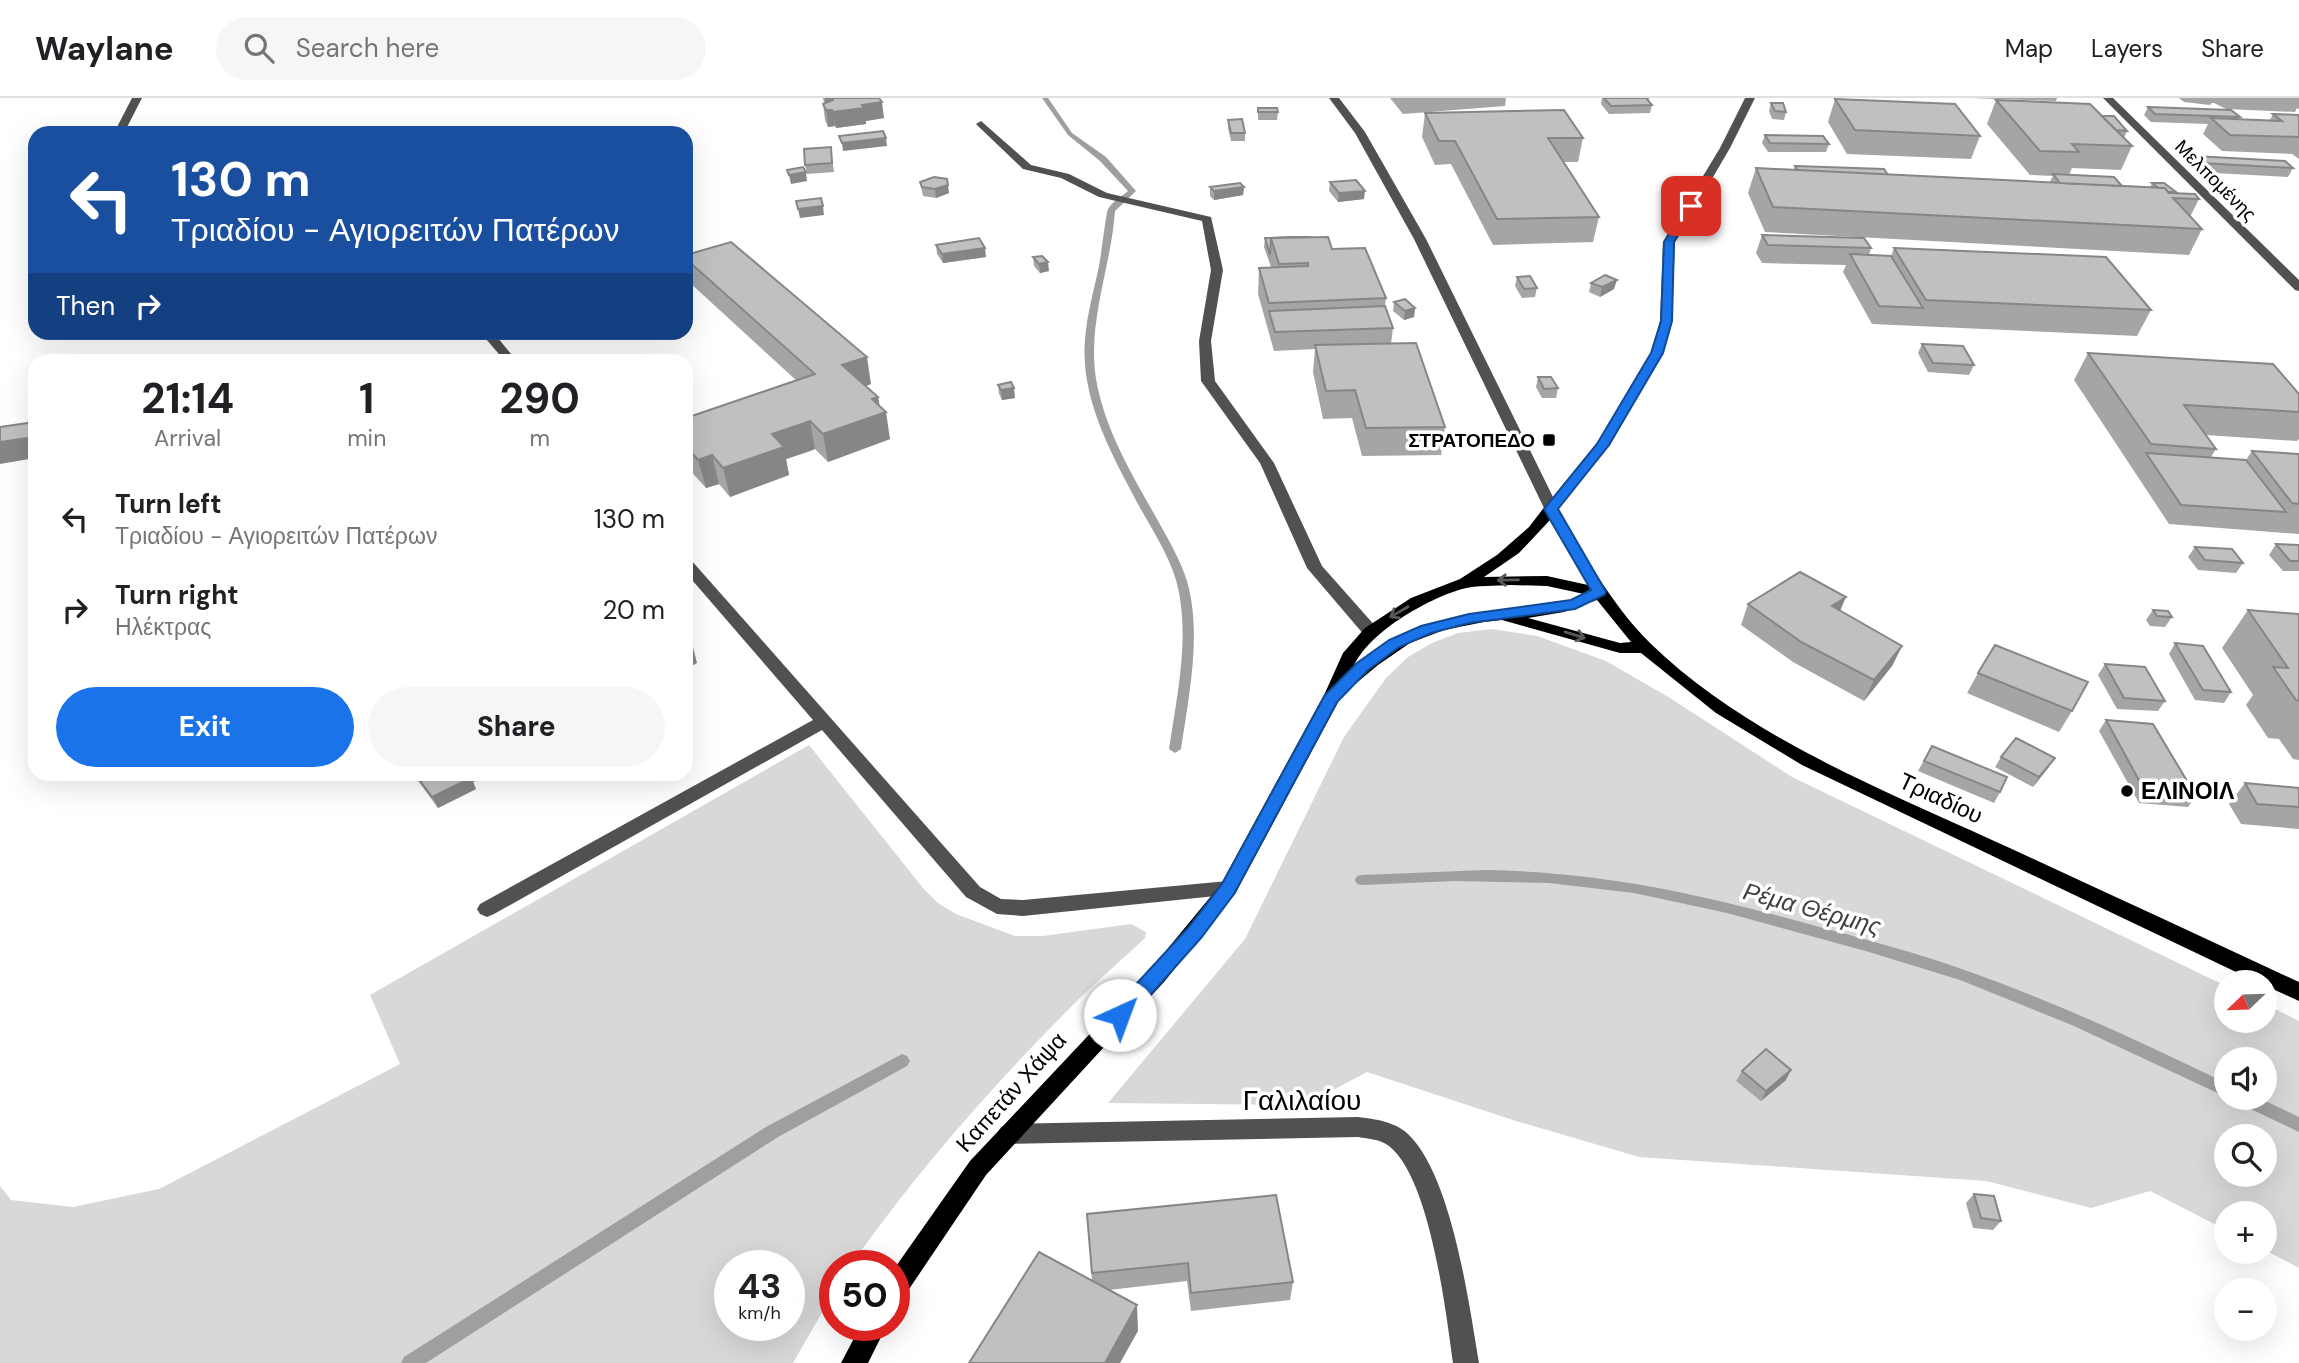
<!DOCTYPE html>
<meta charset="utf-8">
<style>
:root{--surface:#fff;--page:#f6f6f6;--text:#202124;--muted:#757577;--line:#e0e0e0;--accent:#1a73e8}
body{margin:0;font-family:"DM Sans",sans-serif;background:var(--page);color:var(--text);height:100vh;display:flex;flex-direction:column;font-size:26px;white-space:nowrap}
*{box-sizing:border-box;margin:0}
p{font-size:23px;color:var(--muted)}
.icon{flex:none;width:38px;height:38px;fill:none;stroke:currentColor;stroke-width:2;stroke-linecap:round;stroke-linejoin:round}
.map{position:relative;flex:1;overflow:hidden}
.details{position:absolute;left:28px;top:256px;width:665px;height:427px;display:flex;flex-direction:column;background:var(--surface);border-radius:21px;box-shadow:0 7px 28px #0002}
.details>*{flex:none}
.hud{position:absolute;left:28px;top:28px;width:665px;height:214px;border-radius:21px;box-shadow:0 7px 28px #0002;background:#1a4fa0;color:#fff;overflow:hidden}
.needle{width:46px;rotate:247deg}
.buttons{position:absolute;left:2214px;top:872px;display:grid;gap:14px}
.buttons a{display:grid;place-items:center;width:63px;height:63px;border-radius:50%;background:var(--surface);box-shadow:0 7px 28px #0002;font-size:35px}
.speed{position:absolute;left:714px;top:1152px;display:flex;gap:14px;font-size:35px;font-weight:700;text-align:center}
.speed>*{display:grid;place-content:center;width:91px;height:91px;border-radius:50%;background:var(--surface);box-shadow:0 7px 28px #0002;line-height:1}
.speed small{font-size:18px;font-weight:400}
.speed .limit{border:10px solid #d22;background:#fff;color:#111}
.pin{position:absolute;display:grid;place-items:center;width:60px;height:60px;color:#fff;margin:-30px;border-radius:14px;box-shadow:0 4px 10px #0006}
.me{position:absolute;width:77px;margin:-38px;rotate:43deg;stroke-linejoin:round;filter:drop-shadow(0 0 5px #0008)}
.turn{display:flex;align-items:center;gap:24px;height:147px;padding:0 28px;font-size:32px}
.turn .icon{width:91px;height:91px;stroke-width:2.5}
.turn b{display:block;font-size:49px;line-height:60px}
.then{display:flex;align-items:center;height:66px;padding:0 28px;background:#0003;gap:14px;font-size:26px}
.eta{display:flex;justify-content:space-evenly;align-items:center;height:119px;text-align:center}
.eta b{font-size:42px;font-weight:700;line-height:49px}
.primary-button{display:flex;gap:14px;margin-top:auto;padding:14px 28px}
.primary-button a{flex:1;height:80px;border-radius:42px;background:var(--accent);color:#fff;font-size:28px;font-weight:700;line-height:80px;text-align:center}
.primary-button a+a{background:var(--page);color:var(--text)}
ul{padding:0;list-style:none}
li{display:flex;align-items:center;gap:21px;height:91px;padding:0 28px}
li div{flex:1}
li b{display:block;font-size:26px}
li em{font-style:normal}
header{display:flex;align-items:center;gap:42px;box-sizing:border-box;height:98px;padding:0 35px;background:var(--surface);border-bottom:2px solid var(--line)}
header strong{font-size:33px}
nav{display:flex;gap:38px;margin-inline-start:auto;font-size:24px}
.search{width:490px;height:63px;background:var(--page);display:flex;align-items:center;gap:18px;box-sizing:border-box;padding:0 24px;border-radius:38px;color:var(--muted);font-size:26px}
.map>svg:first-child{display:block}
.green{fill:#d8d8d8;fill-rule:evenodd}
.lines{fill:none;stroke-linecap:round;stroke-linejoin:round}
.stream{fill:#9f9f9f;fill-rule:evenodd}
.minor{fill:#515151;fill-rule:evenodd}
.major{fill:#000;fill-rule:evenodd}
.wall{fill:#a5a5a5}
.shaded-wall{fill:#868686}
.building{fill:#c0c0c0;stroke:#868686;stroke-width:2}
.oneway{stroke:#595959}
.route{fill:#1a73e8;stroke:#114b97;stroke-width:2}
.poi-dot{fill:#000;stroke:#fff;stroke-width:2.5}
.labels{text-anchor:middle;stroke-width:7;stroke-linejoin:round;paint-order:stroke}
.far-street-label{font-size:19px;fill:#000;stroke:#fff}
.far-poi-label{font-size:19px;font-weight:bold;fill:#000;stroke:#fff;text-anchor:end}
.poi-label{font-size:23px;font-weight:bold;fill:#000;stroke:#fff;text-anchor:start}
.street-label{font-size:23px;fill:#000;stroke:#fff}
.water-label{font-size:24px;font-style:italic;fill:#404040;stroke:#fff}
.near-street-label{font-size:28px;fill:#000;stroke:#fff}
</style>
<header>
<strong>Waylane</strong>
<div class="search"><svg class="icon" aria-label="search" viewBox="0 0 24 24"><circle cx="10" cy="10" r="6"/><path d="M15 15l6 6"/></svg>Search here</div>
<nav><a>Map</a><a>Layers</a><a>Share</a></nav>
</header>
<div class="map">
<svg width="2299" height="1265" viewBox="0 0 2299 1265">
<rect width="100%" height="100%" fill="#fff"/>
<g class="green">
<path d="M1492,531L1537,538L1606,563L1670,600L1792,679L2226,888V922H2264L2265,906L2299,923V1170L2265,1152L2264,1115H2226V1132L2150,1093L2091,1110L1986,1083L1639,1059L1516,1023L1367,974L1305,1007L1108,1005L1245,841L1344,639L1386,580L1408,559L1432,545L1458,535ZM2226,961H2264V999H2226ZM2226,1038H2264V1076H2226Z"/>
<path d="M809,647L923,790L938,805L956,816L1015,838H1043L1131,826L1146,834L1145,840C1125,859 1105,876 1085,895C1000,979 920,1069 851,1167H835V1192L793,1265H0V1088L11,1102L73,1109L159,1091L400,966L370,897ZM730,1167H789V1227H730Z"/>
</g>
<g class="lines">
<g class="stream">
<path d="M1042,0H1048L1072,35L1106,59L1136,93L1115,113C1111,172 1084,231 1098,291C1108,337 1134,380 1157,421C1168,441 1180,461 1187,483C1202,536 1189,597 1181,651L1175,655L1169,651C1177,597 1191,536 1176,482C1168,455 1151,430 1138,406C1111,355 1080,300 1085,241C1087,216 1094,192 1099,168C1101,159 1106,115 1108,111C1112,104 1122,98 1128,93L1100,63L1068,37Z"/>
<path d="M1486,772C1600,774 1696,795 1805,825C1861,840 1918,855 1973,875C2060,906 2143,945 2226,985V999L2074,928L1960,882L1869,854L1727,815L1634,795L1549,785L1455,783L1362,787L1357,786L1355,782L1357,778L1362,777Z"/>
<polygon points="902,956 907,958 910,963 907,968 778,1039 426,1265 401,1265 404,1259 766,1029"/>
<polygon points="2233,999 2257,999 2299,1019 2299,1034 2236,1004"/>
</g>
<g class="minor">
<polygon points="132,0 142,0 124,35 114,35"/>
<polygon points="1329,0 1339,0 1365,34 1426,141 1553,399 1597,345 1651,255 1660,223 1663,144 1720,50 1745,0 1755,0 1730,50 1675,144 1672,223 1663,255 1610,347 1556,413 1551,414 1544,410 1414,141 1355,35"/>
<polygon points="2103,0 2113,0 2299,182 2299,193 2295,192"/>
<polygon points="981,23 1031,67 1069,76 1107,95 1211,119 1223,172 1211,243 1215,283 1274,365 1322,468 1377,530 1379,534 1377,538 1365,538 1307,470 1260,365 1201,283 1199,243 1211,172 1202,123 1099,99 1061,80 1023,71 978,28 976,26"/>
<polygon points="480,234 493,234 516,262 504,262"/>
<polygon points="686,460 691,462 980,789 1001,801 1023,802 1228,783 1235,786 1238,791 1235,796 1023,818 997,816 966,799 822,632 494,816 487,819 480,816 477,811 480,806 813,622 686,475"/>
<path d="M1358,1019C1375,1021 1396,1024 1408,1036C1452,1078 1469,1206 1479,1265H1453C1446,1214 1430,1080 1389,1048C1380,1041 1369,1041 1358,1039L1009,1046L1001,1043L998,1036L1001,1029L1009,1026Z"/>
</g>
<g class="major">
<path d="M1551,406L1558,410C1585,458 1611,506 1650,545C1745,637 1874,688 1992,742C2095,789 2197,837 2299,884V903L2264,887V884H2257L1802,667L1716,615L1641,555H1620L1502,522L1484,524L1444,532L1410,545L1378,567L1342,597L1235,796L1164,884L986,1077L903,1200L894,1204V1171L970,1063L1150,872L1221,786L1325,595L1343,555L1365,530L1411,500L1460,481L1497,457L1529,429L1546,407ZM1550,422L1588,487L1547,478L1484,479L1519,455ZM1511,487L1547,488L1584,496C1557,510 1525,510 1495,513C1440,518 1396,535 1353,570C1367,535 1427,501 1462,491C1477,487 1495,488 1511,487ZM1597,502L1631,544L1620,545L1528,520L1564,514Z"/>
<polygon points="861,1227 887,1227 868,1265 841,1265"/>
</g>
</g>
<g class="wall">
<polygon points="823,0 879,0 884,20 866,23 866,26 836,30 835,28 828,29 825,22 823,6 824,5"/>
<polygon points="1390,0 1506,0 1505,8 1403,16"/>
<polygon points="1602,0 1649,0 1649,3 1652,7 1650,15 1609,16 1601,6"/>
<polygon points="1971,0 2057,0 2056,3"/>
<polygon points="2179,0 2299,0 2299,11 2297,10 2295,14 2226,11 2214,5 2212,5 2210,7 2184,4"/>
<polygon points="1835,1 1980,38 1971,61 1847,56 1828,24"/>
<polygon points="1996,2 2102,18 2127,33 2124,40 2132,48 2121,72 2072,70 2069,77 2122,88 2150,90 2152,85 2176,94 2175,95 2199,101 2190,119 2202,131 2189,157 1765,134 1748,95 1756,70 1794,72 1795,68 1888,77 2049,85 2053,78 2030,77 1987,26"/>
<polygon points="1771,5 1786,14 1784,22 1772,21 1769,13"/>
<polygon points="2148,9 2240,19 2239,21 2270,22 2273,16 2299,17 2299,61 2292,56 2222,53 2203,36 2208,26 2151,24 2144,17"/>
<polygon points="1258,10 1278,14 1277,22 1258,22"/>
<polygon points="1425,15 1583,40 1578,64 1563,64 1599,119 1593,144 1493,147 1451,66 1435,67 1422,39"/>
<polygon points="1228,22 1245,35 1245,43 1231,43 1228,30"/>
<polygon points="1765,37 1829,46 1826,54 1768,54 1762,45"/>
<polygon points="832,58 834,74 807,76 805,67"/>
<polygon points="2194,58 2293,70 2288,79 2197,74 2190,67"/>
<polygon points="920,84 949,95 936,100 923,98"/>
<polygon points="1330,84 1364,101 1338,104 1329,93"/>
<polygon points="1210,89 1244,89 1243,97 1214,102 1210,98"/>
<polygon points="1762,137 1871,150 1869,157 1891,158 1894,150 2151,212 2137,238 1872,226 1843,174 1846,167 1762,165 1756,155"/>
<polygon points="1265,140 1332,151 1386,200 1385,208 1393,230 1391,246 1445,329 1441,357 1362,358 1352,320 1323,321 1313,274 1315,251 1274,253 1258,196 1259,170 1271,169 1264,149"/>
<polygon points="936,147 986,159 943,165 937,156"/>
<polygon points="686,157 871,286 866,288 878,299 879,308 890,341 828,364 815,351 808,354 786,361 789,377 730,399 719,386 706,390 686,368 686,348 797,283 689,184 686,172"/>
<polygon points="1033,159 1049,173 1040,175 1034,168"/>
<polygon points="1517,179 1537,190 1535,199 1522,200 1515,188"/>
<polygon points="1591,185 1614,191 1600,199 1589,194"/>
<polygon points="1394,204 1415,210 1414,219 1404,222 1393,213"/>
<polygon points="1922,246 1974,267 1969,277 1928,274 1918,255"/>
<polygon points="2088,255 2299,296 2299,341 2297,343 2206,337 2216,351 2211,359 2246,362 2252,353 2299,356 2299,436 2169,426 2074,282"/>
<polygon points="1538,279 1558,290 1556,300 1542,300 1536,289"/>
<polygon points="998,287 1015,300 1002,302 999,296"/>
<polygon points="2276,446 2299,447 2299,473 2283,473 2269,457"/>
<polygon points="2195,449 2243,465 2236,475 2198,472 2188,459"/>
<polygon points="1748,506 1840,513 1902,548 1892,568 1864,603 1793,564 1741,527"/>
<polygon points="2153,512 2172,519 2165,529 2150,528 2146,522"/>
<polygon points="2248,512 2299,516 2299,662 2293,661 2279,641 2268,640 2246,607 2253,597 2222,550"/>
<polygon points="2175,545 2231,594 2224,605 2195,602 2169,556"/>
<polygon points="2105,566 2165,603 2158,613 2117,611 2098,577"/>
<polygon points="1978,575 2072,613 2059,634 1967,595"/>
<polygon points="2106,622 2196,698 2188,709 2139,705 2099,633"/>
<polygon points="1932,648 2000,694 1994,705 1918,673"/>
<polygon points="2001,659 2055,660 2048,670 2033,689 1995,669"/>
<polygon points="413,676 473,676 477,682 473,684 476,691 438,710"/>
<polygon points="2245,685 2299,690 2299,731 2241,726 2229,706"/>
<polygon points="1742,973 1786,982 1761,1003 1736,983"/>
<polygon points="1974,1096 2001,1123 1993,1132 1973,1130 1966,1105"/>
<polygon points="1087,1116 1293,1184 1290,1202 1191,1213 1187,1183 1109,1192 1138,1233 1092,1183"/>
</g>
<g class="shaded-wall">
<polygon points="825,0 832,0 835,28 828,29"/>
<polygon points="882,4 884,20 866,23 866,26 836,30 833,14 862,7"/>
<polygon points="886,40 887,48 843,53 842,45"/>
<polygon points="806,74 807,83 791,86 789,77"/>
<polygon points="948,87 949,95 936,100 935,91"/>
<polygon points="1244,89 1243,97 1214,102 1214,93"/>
<polygon points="1365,93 1364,101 1338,104 1339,95"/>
<polygon points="823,108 824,117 800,120 798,111"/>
<polygon points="985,150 986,159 943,165 942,156"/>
<polygon points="1048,164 1049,173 1040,175 1039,166"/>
<polygon points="1617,182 1614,191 1600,199 1602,189"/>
<polygon points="1415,210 1414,219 1404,222 1405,213"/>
<polygon points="867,259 871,286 847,295 842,267"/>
<polygon points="1014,290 1015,300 1002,302 1001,292"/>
<polygon points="878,299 881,315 886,314 890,341 828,364 823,336 872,301"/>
<polygon points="810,323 815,351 786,361 789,377 730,399 723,370 772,336"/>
<polygon points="35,339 35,360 0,366 0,344"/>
<polygon points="712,357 719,386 706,390 698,362"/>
<polygon points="1846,499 1837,520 1832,508"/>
<polygon points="692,545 697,565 686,571 686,548"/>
<polygon points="1902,548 1892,568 1864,603 1874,582"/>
<polygon points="2055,660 2048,670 2033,689 2039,679"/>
<polygon points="467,676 473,676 477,682 473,684 476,691 438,710 432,699"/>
<polygon points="1791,972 1786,982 1761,1003 1766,993"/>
<polygon points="1137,1207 1138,1233 1120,1265 1105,1265"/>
</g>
<g class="building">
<polygon points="833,0 879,0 882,4 862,7 864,10 833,14 832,12 826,12 823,6 833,2"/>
<polygon points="1604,0 1646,0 1652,7 1611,8"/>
<polygon points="1835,1 1955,6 1980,38 1855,32"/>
<polygon points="1996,2 2090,6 2132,48 2072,46 2079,54 2040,53"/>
<polygon points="1771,5 1783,5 1786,14 1775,13"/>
<polygon points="2148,9 2231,12 2240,19 2155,16"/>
<polygon points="1258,10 1277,10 1278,14 1258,14"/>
<polygon points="1564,12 1583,40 1548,40 1599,119 1497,121 1455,43 1439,43 1425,15"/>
<polygon points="2273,16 2299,17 2299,39 2230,37 2211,20 2282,23"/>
<polygon points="2102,18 2114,18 2127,33 2116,32"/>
<polygon points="1242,21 1245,35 1231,35 1228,22"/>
<polygon points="883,33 886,40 842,45 839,38"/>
<polygon points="1765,37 1823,38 1829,46 1770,45"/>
<polygon points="831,49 832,65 805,67 804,51"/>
<polygon points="2194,58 2285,63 2293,70 2201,65"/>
<polygon points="1795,68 1884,71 1888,77 1798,73"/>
<polygon points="803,69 806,74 789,77 787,72"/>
<polygon points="1756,70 2165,90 2169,95 2195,96 2199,101 2173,100 2202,131 1773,109"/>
<polygon points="2053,76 2114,79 2122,88 2060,85"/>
<polygon points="934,79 947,81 948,87 935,91 922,89 920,84"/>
<polygon points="1356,82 1365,93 1339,95 1330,84"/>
<polygon points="1240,85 1244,89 1214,93 1210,89"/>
<polygon points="2152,85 2164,85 2176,94 2168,94 2165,90 2159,90"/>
<polygon points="821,100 823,108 798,111 796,103"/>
<polygon points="1762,137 1864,140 1871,150 1768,147"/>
<polygon points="1311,139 1271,140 1270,157 1265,140"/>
<polygon points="1328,139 1332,151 1365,150 1386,200 1269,205 1259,170 1308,168 1308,165 1279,166 1271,140"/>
<polygon points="979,140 985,150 942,156 936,147"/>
<polygon points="731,144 867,259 842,267 878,299 872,301 886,314 823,336 810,323 802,326 772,336 784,349 723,370 712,357 698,362 686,348 686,320 815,276 686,161 686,157"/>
<polygon points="1894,150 2106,159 2151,212 1926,202"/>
<polygon points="1850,156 1891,158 1923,210 1879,208"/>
<polygon points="1042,158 1048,164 1039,166 1033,159"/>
<polygon points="1605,177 1617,182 1602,189 1591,185"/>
<polygon points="1530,178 1537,190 1524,191 1517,179"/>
<polygon points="1405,201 1415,210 1405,213 1394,204"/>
<polygon points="1385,208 1393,230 1275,234 1269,213"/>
<polygon points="1416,245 1445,329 1366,330 1355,292 1326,293 1315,247"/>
<polygon points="1922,246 1963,248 1974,267 1933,265"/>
<polygon points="2088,255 2273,266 2299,296 2299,314 2184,307 2216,351 2151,346"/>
<polygon points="1538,279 1551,279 1558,290 1544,291"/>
<polygon points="1011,284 1014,290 1001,292 998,287"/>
<polygon points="35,324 35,339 0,344 0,329"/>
<polygon points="2252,353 2299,356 2299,406 2292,405"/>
<polygon points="2146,355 2246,362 2286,414 2181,407"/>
<polygon points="2276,446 2299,447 2299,463 2290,463"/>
<polygon points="2195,449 2232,451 2243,465 2205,462"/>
<polygon points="1800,474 1846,499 1832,508 1902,548 1874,582 1801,544 1748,506"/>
<polygon points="2153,512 2168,513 2172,519 2157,518"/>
<polygon points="2248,512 2299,516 2299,603 2296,602 2273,569 2288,570"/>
<polygon points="686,539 692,545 686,548"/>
<polygon points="2175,545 2203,548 2231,594 2203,592"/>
<polygon points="1995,547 2088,584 2072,613 1978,575"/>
<polygon points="2105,566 2145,569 2165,603 2124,600"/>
<polygon points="2106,622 2153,626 2196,698 2146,695"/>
<polygon points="2016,640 2055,660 2039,679 2001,659"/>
<polygon points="1932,648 2007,679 2000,694 1924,663"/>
<polygon points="415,676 467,676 471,680 432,699"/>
<polygon points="2245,685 2299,690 2299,709 2257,706"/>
<polygon points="1766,951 1791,972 1766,993 1742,973"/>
<polygon points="1974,1096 1994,1098 2001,1123 1981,1120"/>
<polygon points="1276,1097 1293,1184 1191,1195 1188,1165 1092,1175 1087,1116"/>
<polygon points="1039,1154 1137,1207 1105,1265 969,1265"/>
</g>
<defs><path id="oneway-shaft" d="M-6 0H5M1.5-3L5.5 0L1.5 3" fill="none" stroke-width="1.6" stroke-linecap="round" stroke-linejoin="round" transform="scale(1.75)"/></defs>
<g class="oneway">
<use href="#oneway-shaft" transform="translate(1508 482) rotate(179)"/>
<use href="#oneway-shaft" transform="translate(1399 514) rotate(150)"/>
<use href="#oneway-shaft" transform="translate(1575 537) rotate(17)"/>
</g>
<polygon class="route" points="1687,106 1696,108 1674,144 1672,223 1663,255 1609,347 1558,411 1606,494 1604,497 1575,511 1469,525 1431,535 1399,549 1368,572 1337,604 1234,796 1201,840 1127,923 1120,925 1113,923 1110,917 1113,911 1188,830 1222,786 1325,597 1357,565 1389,542 1421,528 1469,516 1571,502 1591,492 1544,411 1597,346 1651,255 1661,223 1664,144"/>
<g class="poi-dot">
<rect x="1542" y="335" width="14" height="14" rx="3.5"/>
<circle cx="2127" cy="693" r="7"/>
</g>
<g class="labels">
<g class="far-street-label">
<text transform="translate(2216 82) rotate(45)" y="7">Μελπομένης</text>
</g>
<g class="far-poi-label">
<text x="1535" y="349">ΣΤΡΑΤΟΠΕΔΟ</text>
</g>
<g class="poi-label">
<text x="2141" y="701">ΕΛΙΝΟΙΛ</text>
</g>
<g class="street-label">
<text transform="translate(1941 700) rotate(25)" y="8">Τριαδίου</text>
<text transform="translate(1011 994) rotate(-48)" y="8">Καπετάν Χάψα</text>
</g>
<g class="water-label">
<text transform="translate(1812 811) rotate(15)" y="8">Ρέμα Θέρμης</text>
</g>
<g class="near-street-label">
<text x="1302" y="1012">Γαλιλαίου</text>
</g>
</g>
</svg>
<div class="buttons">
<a><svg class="needle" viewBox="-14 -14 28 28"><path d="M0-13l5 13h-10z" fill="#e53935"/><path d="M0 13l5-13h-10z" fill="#757577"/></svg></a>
<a><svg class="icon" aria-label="sound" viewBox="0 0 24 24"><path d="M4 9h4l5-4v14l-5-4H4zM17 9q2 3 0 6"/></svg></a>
<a><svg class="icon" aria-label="search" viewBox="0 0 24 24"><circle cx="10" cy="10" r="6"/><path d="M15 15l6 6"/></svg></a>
<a>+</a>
<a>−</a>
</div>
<div class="speed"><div>43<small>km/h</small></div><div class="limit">50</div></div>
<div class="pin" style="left:1691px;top:108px;background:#d93025"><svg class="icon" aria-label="arrive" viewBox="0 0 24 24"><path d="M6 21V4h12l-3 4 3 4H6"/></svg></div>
<svg class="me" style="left:1120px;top:917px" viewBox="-20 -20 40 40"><circle r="19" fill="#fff"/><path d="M0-13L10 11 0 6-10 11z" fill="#1a73e8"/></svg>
<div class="hud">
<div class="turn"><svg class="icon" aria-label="left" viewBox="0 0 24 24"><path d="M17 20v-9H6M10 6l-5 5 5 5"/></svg><div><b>130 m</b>Τριαδίου - Αγιορειτών Πατέρων</div></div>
<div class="then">Then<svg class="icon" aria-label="right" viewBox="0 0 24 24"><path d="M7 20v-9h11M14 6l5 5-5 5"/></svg></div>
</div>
<section class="details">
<div class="eta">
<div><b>21:14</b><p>Arrival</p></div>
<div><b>1</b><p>min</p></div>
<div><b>290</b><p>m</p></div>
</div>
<ul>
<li><svg class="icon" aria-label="left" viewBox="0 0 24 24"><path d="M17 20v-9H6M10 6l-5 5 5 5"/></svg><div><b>Turn left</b><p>Τριαδίου - Αγιορειτών Πατέρων</p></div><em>130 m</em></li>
<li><svg class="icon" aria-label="right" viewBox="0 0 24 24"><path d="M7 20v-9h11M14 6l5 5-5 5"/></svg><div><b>Turn right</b><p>Ηλέκτρας</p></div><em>20 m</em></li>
</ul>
<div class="primary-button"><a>Exit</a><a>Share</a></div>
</section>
</div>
